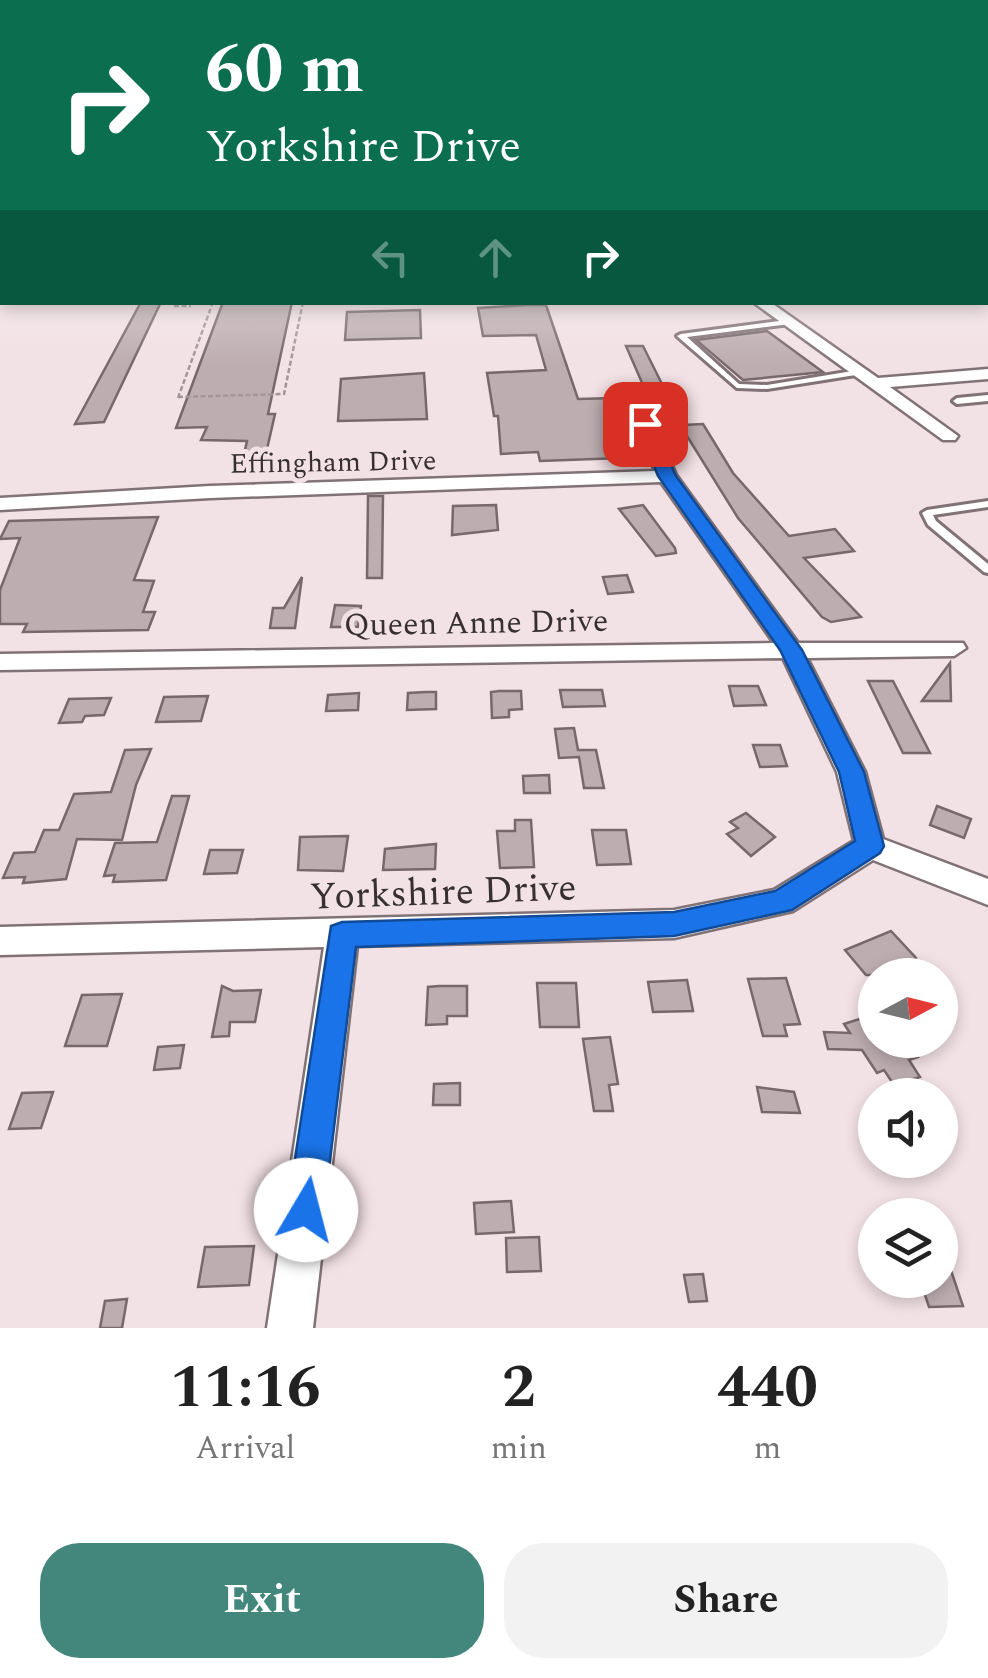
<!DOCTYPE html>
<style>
:root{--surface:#fff;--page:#f2f2f2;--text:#222;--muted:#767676;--accent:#43877c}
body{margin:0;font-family:Spectral,serif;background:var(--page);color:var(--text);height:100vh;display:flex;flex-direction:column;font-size:38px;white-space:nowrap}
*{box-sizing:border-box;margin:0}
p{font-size:32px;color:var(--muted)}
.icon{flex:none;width:55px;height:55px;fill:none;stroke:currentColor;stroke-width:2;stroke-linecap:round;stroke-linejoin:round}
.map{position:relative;height:1328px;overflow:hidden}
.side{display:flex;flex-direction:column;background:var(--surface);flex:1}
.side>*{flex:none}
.banner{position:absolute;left:0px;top:0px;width:990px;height:305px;box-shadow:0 5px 15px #0003;background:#0b6e4f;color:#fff;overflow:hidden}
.needle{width:65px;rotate:83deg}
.controls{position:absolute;left:858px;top:958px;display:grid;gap:20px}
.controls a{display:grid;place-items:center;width:100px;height:100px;border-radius:50%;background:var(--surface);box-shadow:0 5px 15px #0003;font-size:50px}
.pin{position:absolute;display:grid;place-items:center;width:85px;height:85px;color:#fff;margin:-42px;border-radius:20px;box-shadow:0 5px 15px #0006}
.me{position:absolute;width:110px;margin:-55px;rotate:8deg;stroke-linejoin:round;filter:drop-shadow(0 0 8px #0008)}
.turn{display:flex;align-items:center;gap:35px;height:210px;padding:0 40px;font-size:45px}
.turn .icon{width:130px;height:130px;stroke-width:2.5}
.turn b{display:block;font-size:70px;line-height:85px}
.lanes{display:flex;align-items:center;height:95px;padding:0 40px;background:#0003;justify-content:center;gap:50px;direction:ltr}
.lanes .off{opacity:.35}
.eta{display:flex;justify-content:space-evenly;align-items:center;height:170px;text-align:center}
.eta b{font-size:60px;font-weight:700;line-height:70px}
.primary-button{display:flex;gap:20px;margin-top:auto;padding:20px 40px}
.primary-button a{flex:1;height:115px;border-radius:40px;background:var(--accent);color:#fff;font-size:40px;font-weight:700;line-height:115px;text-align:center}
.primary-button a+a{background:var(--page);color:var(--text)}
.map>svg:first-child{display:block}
.building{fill:#bdadb1;stroke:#76686b;stroke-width:2.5}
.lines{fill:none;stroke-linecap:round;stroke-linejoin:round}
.service-casing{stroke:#817276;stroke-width:6}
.minor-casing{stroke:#817276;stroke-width:5}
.secondary-casing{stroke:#817276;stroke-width:5}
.path{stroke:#a39699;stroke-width:2.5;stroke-dasharray:5 2.5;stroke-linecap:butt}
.service{fill:#fff;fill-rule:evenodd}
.minor{fill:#fff;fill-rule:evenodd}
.secondary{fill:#fff;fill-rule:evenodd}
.route{fill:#1a73e8;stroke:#114b97;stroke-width:2.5}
.labels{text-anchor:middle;stroke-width:10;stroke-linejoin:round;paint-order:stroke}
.far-street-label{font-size:28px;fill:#373032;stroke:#f2e1e5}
.street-label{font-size:32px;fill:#373032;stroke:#f2e1e5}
.near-street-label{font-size:38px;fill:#373032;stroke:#f2e1e5}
</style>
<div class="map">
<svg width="988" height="1328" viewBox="0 0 988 1328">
<rect width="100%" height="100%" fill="#f2e1e5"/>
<g class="building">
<polygon points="141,302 161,302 104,422 75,424"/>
<polygon points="223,302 292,302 268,414 275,414 262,471 240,472 247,441 201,440 207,427 176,428"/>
<polygon points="527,305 546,305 578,399 616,398 629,437 614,437 621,458 540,461 538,452 501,454 498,416 494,416 487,373 546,370 536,335 483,336 478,308"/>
<polygon points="420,310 421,338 345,340 347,312"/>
<polygon points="767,331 823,372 743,380 696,340"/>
<polygon points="626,346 643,346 662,384 643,385"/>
<polygon points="424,373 427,419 338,421 341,379"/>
<polygon points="703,424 733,473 789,536 835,529 854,551 804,558 861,617 831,622 822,617 738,518 682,428 683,425"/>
<polygon points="368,496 383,496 382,578 367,578"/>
<polygon points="496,505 498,530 452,535 453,506"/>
<polygon points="643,505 675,548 676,553 656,556 619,509"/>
<polygon points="158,517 134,580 154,581 143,612 155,612 148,630 23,632 27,624 0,624 0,590 20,538 0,539 9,521"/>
<polygon points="627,575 633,592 608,594 603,577"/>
<polygon points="302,577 295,628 270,628 273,608 284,608"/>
<polygon points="335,605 361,606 358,627 331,627"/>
<polygon points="950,663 951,701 922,701"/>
<polygon points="868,681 893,681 930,753 903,753"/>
<polygon points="729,686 758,686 766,705 734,706"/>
<polygon points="560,690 602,690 605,706 563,707"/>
<polygon points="499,691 521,691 522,709 509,710 509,717 492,718 491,692"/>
<polygon points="426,692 436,692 436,709 407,710 408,693"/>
<polygon points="359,693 358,710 326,711 328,695"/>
<polygon points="208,696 201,721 156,722 164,697"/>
<polygon points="111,698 104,715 85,716 82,722 59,723 69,699"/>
<polygon points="574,728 578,750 596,750 604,788 584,788 579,757 559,758 555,729"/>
<polygon points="780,745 787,766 760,767 753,745"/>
<polygon points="151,749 136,785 122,840 77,839 66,879 23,883 25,877 3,878 14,853 35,852 44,830 59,830 74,794 111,792 125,750"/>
<polygon points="549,775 550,793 524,793 523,776"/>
<polygon points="172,796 189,796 166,880 113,882 115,875 104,876 115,843 157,842"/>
<polygon points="937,806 971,819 964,838 930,825"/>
<polygon points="746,813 775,837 751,856 727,834 738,828 730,822"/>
<polygon points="515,820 531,820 534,867 500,868 497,831 515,831"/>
<polygon points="592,830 626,830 631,864 597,865"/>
<polygon points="348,836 343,871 298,870 300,837"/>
<polygon points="436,844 435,869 383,870 385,849"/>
<polygon points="210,850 243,850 237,873 204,874"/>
<polygon points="891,931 916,958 914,969 899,975 866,975 845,950"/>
<polygon points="786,978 800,1024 784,1025 787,1036 763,1036 748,979"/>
<polygon points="687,980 693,1011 653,1012 648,982"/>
<polygon points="537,983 576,983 579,1027 540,1027"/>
<polygon points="222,986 233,991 261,990 255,1022 230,1022 229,1036 212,1037"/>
<polygon points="439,986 467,986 467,1016 447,1016 447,1024 426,1025 428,987"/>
<polygon points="122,994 107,1046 65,1046 82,995"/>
<polygon points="875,1014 875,1040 906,1040 918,1057 909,1060 920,1077 894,1085 884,1070 877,1073 862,1050 828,1049 824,1032 850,1033 844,1024"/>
<polygon points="610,1037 618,1084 609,1085 613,1111 594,1111 583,1039"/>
<polygon points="184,1045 180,1068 154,1070 158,1047"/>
<polygon points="460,1083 460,1105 433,1105 434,1084"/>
<polygon points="757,1087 794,1092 800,1113 762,1112"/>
<polygon points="53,1092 41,1128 9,1129 22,1093"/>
<polygon points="511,1201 514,1232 476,1234 474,1203"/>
<polygon points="539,1237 541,1271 507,1272 506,1238"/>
<polygon points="254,1246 249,1285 198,1287 205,1247"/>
<polygon points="940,1247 943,1247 963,1306 929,1307 920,1280 940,1280"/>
<polygon points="703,1274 707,1301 689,1302 684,1275"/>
<polygon points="127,1299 122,1328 100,1328 105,1301"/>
</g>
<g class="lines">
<g class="service-casing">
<g id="service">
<polygon points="787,320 791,322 790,324 687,337 739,384 767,385 859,370 862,370 862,374 767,389 737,388 677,336 681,334"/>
<polygon points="988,395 988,401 957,404 953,401 957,398"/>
<polygon points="988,501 988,507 933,515 936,521 988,564 988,573 984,572 928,525 922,513 927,510"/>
</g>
</g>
<g class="minor-casing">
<g id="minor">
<rect x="0" y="287" width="2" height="8"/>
<polygon points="753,302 770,302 878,378 988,369 988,379 890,387 958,436 955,440 943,440"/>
<polygon points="645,418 654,423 676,475 798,643 963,643 966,648 954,656 807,658 865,772 883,839 988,879 988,905 873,860 793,911 674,938 357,946 313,1328 267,1328 324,947 0,955 0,927 674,910 774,890 854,841 837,772 783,658 0,670 0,654 774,643 661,482 210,498 0,510 0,498 210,486 655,471 636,423"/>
</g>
</g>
<g class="secondary-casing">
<polygon id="secondary" points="2,210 2,222 0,223 0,211"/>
</g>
<g class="path">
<polyline points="174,306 191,306"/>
<polyline points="178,397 284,394 303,302"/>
<polyline points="178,398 213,302"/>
</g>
<use href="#service" class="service"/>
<use href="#minor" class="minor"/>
<use href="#secondary" class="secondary"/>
</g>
<linearGradient id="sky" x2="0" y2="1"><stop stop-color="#8f9fc3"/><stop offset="0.49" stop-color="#f9f2f3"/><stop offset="1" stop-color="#f9f2f3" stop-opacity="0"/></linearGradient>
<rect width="988" height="364" fill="url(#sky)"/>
<polygon class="route" points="639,420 650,420 676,476 802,650 864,772 884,846 880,853 792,910 674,936 356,947 324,1210 319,1223 306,1229 292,1223 287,1210 331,926 342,922 674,912 775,891 855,841 839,772 780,650 658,476 637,424"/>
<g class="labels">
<g class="far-street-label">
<text transform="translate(333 461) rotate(-1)" y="10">Effingham Drive</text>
</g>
<g class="street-label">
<text transform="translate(476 622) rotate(-1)" y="11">Queen Anne Drive</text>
</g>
<g class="near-street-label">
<text transform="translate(443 891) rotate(-2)" y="13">Yorkshire Drive</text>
</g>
</g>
</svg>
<div class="controls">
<a><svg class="needle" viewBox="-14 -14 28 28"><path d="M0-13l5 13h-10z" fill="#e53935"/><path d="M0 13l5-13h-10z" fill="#767676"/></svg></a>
<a><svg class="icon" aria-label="sound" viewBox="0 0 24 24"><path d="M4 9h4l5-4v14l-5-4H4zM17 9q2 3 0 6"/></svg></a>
<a><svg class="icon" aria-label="layers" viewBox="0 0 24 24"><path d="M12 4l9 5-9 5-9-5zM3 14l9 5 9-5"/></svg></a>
</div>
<div class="pin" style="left:645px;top:424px;background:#d93025"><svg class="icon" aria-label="arrive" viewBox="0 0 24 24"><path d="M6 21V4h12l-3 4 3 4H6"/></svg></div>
<svg class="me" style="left:306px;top:1210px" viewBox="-20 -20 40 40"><circle r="19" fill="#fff"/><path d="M0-13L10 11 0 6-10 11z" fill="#1a73e8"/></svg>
<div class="banner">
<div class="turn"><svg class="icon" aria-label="right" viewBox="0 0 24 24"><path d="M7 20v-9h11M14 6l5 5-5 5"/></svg><div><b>60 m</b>Yorkshire Drive</div></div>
<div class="lanes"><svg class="icon off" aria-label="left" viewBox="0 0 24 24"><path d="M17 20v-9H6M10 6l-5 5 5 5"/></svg><svg class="icon off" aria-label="ahead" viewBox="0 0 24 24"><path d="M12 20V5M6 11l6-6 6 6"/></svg><svg class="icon" aria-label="right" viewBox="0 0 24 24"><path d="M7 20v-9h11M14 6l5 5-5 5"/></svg></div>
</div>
</div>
<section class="side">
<div class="eta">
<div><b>11:16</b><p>Arrival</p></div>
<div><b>2</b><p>min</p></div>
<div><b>440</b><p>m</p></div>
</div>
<div class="primary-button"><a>Exit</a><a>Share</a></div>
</section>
